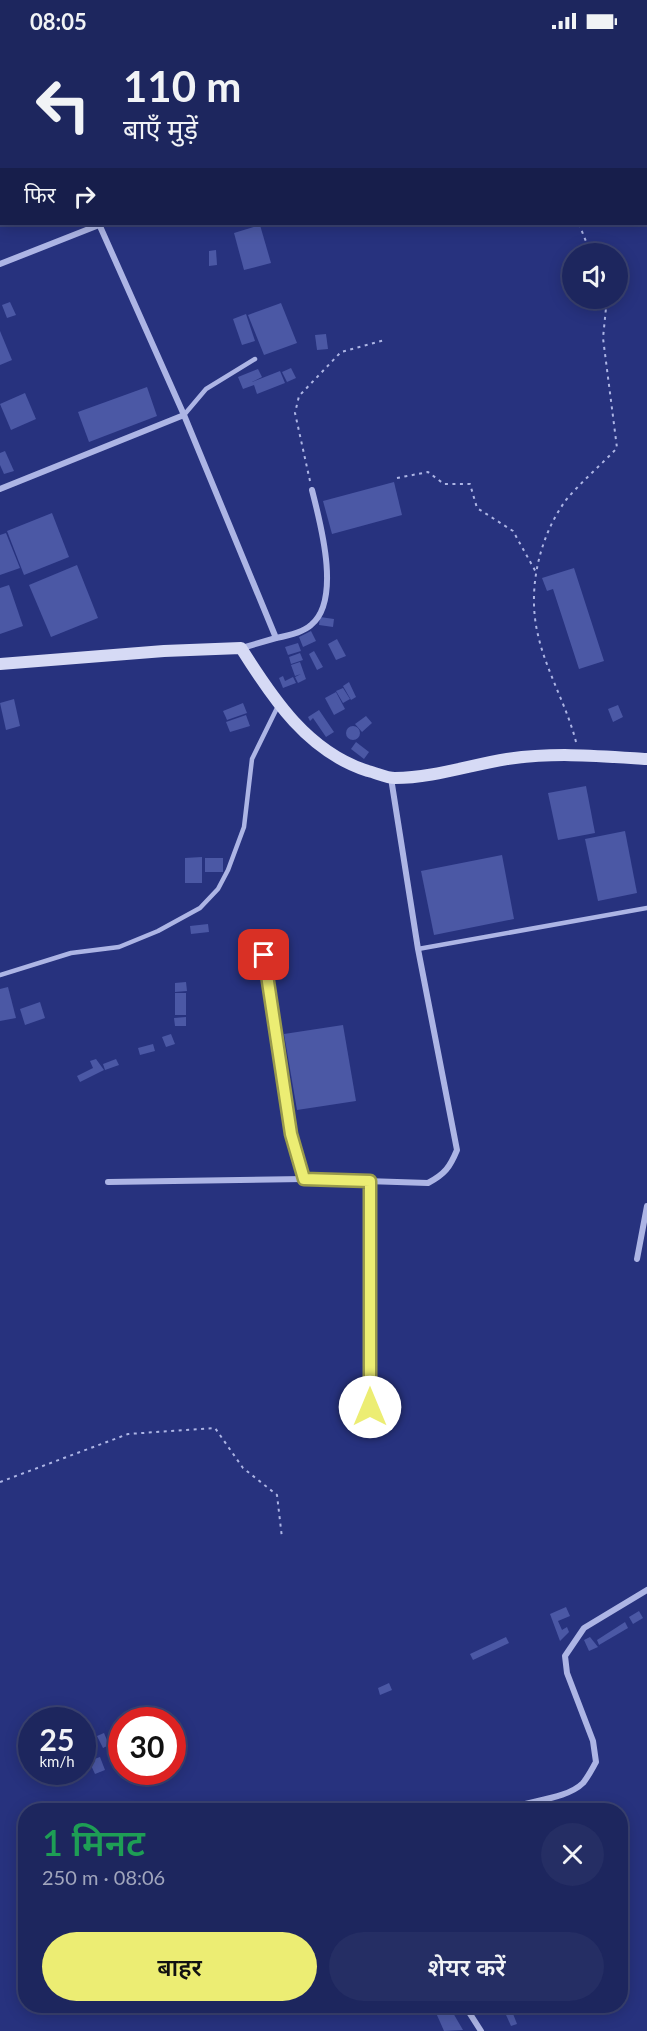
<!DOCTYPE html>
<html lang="hi">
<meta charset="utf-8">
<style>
:root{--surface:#1d265e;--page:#252e64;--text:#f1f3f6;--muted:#a0a5bc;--line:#3b4373;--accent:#eced73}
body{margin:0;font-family:Lato,"Noto Sans Devanagari",sans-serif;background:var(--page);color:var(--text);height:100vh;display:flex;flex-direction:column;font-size:22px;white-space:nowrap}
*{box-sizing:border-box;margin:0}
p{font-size:20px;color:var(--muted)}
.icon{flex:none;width:33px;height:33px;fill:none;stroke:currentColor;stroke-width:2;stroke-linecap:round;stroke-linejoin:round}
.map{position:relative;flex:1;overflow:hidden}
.side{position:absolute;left:18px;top:1761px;width:610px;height:210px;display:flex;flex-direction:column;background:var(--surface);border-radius:24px;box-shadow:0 3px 15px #0003,0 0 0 2px var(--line)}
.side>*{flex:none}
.guide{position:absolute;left:0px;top:0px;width:648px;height:183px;box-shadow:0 3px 15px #0003,0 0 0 2px var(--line);background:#1d265e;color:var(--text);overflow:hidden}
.fabs{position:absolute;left:562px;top:201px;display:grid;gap:12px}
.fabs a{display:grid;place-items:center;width:66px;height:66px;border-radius:50%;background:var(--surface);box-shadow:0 3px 15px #0003,0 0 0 2px var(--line);font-size:30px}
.speed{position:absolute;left:18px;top:1665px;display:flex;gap:12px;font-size:30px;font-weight:700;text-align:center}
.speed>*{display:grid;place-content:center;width:78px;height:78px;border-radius:50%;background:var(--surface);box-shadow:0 3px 15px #0003,0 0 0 2px var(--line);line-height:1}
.speed small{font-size:15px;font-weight:400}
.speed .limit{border:9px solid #d22;background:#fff;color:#111}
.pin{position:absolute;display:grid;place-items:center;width:51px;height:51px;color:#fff;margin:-26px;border-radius:12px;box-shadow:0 3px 9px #0006}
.me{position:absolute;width:66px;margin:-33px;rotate:0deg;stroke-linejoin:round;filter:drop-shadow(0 0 4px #0008)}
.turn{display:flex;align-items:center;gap:21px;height:126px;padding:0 24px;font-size:27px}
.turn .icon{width:78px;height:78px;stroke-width:2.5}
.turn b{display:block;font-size:42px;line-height:51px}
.then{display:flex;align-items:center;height:57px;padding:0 24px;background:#0003;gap:12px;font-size:22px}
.round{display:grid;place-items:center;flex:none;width:63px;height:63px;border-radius:32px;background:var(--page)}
.head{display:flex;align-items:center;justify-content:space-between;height:102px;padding:0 24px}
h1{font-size:36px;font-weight:600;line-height:45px;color:#1e9e55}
.button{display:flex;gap:12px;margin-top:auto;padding:12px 24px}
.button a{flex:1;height:69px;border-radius:36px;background:var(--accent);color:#111;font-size:24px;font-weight:600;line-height:69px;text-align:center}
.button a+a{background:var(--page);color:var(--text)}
.status{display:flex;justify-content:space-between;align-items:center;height:42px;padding:0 30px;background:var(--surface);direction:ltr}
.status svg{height:16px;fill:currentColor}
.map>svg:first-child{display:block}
.building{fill:#4b58a5}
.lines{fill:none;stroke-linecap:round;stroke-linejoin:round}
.path{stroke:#adb5e5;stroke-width:2;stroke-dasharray:3 4.5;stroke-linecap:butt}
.lane{stroke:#adb5e5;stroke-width:4.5}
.street{stroke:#adb5e5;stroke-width:6}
.secondary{stroke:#d6daf5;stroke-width:12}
.route-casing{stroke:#999a4b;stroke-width:15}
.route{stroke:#eced73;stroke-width:10}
</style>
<div class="status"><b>08:05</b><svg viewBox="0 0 49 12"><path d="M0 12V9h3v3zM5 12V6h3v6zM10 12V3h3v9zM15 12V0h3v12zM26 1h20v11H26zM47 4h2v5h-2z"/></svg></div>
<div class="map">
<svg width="647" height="1989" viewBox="0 0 647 1989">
<rect width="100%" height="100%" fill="#27327e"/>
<g class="building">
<polygon points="260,183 271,221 244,228 234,191"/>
<polygon points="216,208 217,223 209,224 209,209"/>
<polygon points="10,260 16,273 7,276 2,263"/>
<polygon points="281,261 297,301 264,313 248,273"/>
<polygon points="246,272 255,299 242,303 233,277"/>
<polygon points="0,289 12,318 0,323"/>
<polygon points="326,292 328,307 317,308 315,293"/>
<polygon points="291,326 296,336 287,340 282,330"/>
<polygon points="258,327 262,335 252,340 280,329 285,341 257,352 254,343 243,347 238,335"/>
<polygon points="147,345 157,374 89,400 78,370"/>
<polygon points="25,351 36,377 11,388 0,362"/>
<polygon points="5,409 14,429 4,432 0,423 0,411"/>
<polygon points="394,440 402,473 332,492 323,459"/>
<polygon points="52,471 69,515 24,533 7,489"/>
<polygon points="6,491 20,526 0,533 0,493"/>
<polygon points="77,523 98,576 51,595 29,543"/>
<polygon points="574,526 604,619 579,627 553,547 547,549 542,536"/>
<polygon points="9,543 23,584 0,592 0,546"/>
<polygon points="320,575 334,577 333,585 319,583"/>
<polygon points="311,589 316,599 303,605 299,595"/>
<polygon points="337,597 346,614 336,618 328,602"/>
<polygon points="298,601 301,609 288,613 285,605"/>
<polygon points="314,609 323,625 317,628 309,612"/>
<polygon points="300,611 303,618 291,622 289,615"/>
<polygon points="300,620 306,637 298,641 295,635 301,632 295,634 291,623"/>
<polygon points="283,634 285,639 293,635 296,641 283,646 279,636"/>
<polygon points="349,640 356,655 351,658 343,644"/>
<polygon points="343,646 350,657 343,661 336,649"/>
<polygon points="336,650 345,667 334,673 325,656"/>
<polygon points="14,657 20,684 6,688 0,661"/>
<polygon points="243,661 247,671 227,678 223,669"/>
<polygon points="618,663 623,675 613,680 608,667"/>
<polygon points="319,668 334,690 326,695 313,676 310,679 308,675"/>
<polygon points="246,673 250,684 230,690 226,680"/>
<polygon points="366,674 372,681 362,690 355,682"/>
<circle cx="353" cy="691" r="7"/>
<polygon points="356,700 369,710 364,717 351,707"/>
<polygon points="586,744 595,791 558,798 548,751"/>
<polygon points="625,789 637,851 598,859 585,797"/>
<polygon points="502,813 514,877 434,893 421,829"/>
<polygon points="202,815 202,841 185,841 185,816"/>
<rect x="205" y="816" width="18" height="14"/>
<polygon points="208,882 209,890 191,892 190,884"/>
<polygon points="186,940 187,949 175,950 175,941"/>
<polygon points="8,945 16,976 0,979 0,947"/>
<rect x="175" y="951" width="11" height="22"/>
<polygon points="40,960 45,976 25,983 20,967"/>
<polygon points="186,975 186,984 175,984 174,976"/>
<polygon points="343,983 356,1059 297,1068 284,992"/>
<polygon points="171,992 175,1002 166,1005 162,995"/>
<polygon points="153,1002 155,1009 140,1013 138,1006"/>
<polygon points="96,1017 104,1028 80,1040 77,1034 93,1026 90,1019"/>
<polygon points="116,1017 119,1023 105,1028 103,1022"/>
<polygon points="566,1565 570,1574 558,1579 562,1588 567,1585 569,1590 560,1599 550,1572"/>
<polygon points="639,1569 643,1576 633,1582 629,1575"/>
<polygon points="625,1580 628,1586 599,1603 597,1598"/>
<polygon points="506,1595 509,1601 473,1618 470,1612"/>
<polygon points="590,1595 598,1605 589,1609 584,1598"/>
<polygon points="389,1641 392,1648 380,1653 378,1646"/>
<polygon points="72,1667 78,1678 69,1678 65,1670"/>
<polygon points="104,1691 109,1703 103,1706 97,1694"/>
<polygon points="100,1715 105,1728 95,1732 89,1719"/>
<polygon points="433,1964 449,1964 463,1988 444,1989"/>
<polygon points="502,1964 510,1964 517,1982 511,1984"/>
</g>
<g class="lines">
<g class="path">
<polyline points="319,0 319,2"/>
<polyline points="179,2 179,0"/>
<polyline points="579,182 591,212"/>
<polyline points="397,436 428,430 444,442 470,442 477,466 513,489 537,532"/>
<polyline points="310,439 295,371 299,354 341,310 385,298"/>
<path d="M576,700C567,664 546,629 538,593C527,548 539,495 566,458C581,440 601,423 617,406L603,296L607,256"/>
<polyline points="0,1440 128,1392 215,1386 243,1426 277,1453 282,1496"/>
</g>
<g class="lane">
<polyline points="184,373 206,347 255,317"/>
<polyline points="418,907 647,866"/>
<polyline points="0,933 71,911 119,905 158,889 200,866 218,847 228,828 244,785 252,717 278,664"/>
</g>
<g class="street">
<polyline points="32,0 33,2"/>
<path d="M99,182L184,373L276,596C287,594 302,591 311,583C342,558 320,480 312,448"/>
<polyline points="0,222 99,183"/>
<polyline points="0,447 184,373"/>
<polyline points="242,606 276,596"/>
<path d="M264,913L291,1091L304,1137L428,1141C445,1132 450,1125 457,1108L418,907L391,736"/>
<polyline points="108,1140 304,1137"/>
<polyline points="637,1217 647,1164"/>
<polyline points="370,1365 370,1139"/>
<path d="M505,1768C527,1758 566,1758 583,1741C588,1735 592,1727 596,1720L593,1699L567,1631L565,1614L584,1586L647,1548"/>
<polyline points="465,1964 481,1989"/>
</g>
<path class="secondary" d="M0,622L164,609L241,606C273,657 308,710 368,729C377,731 386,736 395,736C432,736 470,723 507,717C554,710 600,714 647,717"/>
</g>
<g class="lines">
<g class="route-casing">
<polyline id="route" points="264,913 291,1092 304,1137 370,1139 370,1365"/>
</g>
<use href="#route" class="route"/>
</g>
</svg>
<div class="fabs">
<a><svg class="icon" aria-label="sound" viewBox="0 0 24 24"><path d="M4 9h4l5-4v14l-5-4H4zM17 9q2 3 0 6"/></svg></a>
</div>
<div class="speed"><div>25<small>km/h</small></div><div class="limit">30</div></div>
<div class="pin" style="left:264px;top:913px;background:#d93025"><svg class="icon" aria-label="arrive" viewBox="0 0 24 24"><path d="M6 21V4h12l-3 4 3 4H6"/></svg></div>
<svg class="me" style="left:370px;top:1365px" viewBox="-20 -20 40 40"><circle r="19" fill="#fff"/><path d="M0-13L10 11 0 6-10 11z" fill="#eced73"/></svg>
<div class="guide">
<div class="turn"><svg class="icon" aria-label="left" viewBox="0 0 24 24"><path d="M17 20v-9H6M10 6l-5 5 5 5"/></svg><div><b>110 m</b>बाएँ मुड़ें</div></div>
<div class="then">फिर<svg class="icon" aria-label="right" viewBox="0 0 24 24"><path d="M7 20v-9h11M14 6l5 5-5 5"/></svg></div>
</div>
<section class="side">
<div class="head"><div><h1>1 मिनट</h1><p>250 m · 08:06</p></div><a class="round"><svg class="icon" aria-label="close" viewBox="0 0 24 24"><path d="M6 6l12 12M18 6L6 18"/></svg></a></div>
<div class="button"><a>बाहर</a><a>शेयर करें</a></div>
</section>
</div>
